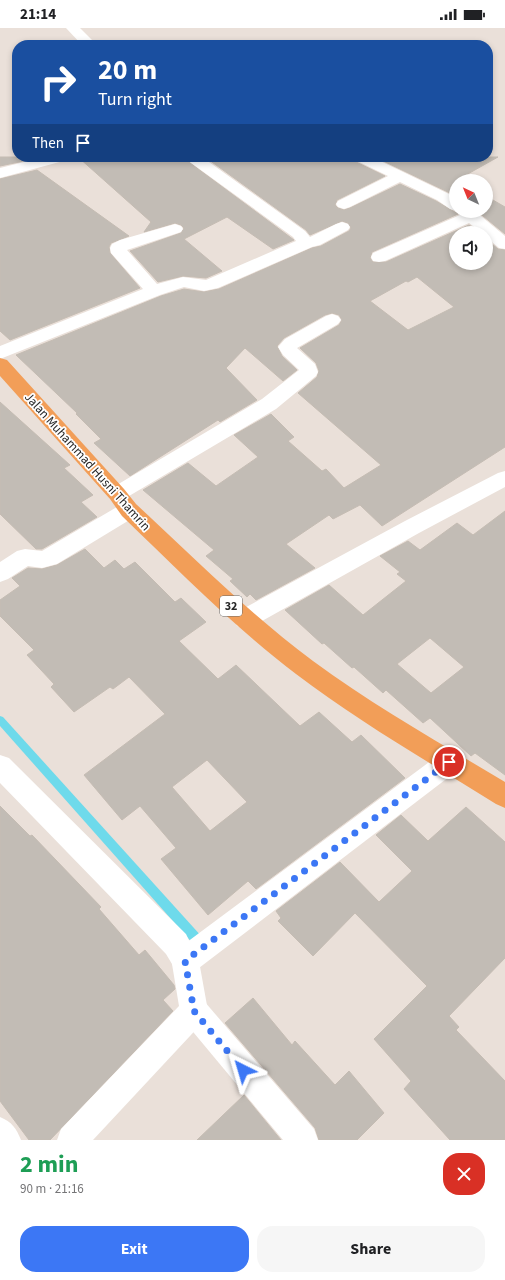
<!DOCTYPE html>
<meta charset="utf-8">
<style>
:root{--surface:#fff;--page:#f6f6f6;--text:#202124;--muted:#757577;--accent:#3c77f5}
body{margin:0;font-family:"Source Sans 3",sans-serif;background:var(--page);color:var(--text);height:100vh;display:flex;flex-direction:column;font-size:15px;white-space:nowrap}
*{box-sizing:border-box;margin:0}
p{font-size:13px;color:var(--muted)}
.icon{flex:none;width:22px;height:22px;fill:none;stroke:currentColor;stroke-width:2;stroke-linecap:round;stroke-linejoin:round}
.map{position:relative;height:1112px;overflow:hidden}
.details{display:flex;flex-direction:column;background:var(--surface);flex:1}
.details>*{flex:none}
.top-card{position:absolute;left:12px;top:12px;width:481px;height:122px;border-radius:16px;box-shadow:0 2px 6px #0003;background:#1a4fa0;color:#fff;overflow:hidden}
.needle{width:26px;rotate:317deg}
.fabs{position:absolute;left:449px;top:146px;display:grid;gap:8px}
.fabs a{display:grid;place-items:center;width:44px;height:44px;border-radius:50%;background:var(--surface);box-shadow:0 2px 6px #0003;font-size:20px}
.pin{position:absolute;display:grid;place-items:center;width:34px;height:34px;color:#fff;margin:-17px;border:2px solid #fff;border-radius:50%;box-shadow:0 1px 4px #0007}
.me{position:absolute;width:44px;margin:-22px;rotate:320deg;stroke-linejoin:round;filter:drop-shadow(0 0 3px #0008)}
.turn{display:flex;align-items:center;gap:14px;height:84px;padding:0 20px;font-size:18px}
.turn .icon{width:52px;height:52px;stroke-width:2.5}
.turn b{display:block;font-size:28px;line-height:34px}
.then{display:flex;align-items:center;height:38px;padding:0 20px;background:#0003;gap:8px;font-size:15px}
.round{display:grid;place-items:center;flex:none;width:42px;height:42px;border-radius:16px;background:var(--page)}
.head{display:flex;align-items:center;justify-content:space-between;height:68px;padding:0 20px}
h1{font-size:24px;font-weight:700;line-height:30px;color:#1e9e55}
.primary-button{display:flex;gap:8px;margin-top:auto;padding:8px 20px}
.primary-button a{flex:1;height:46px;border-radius:16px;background:var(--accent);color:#fff;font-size:16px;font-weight:700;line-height:46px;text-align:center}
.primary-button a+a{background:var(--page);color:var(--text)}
.status{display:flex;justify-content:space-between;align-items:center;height:28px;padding:0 20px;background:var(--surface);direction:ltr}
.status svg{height:11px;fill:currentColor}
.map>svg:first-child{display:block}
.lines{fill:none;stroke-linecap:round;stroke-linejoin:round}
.stream{fill:#6edaeb;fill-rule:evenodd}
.building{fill:#c2bcb5;stroke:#c5bcb3;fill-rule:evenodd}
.minor{fill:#fff;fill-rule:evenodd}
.tertiary{fill:#fff;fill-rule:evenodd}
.trunk{fill:#f29e58;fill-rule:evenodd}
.route{stroke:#3c77f5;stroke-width:7;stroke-dasharray:0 12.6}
.labels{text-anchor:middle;stroke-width:3.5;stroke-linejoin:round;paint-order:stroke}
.shield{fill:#fff;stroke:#686868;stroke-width:1}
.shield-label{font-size:12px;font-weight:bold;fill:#282828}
.street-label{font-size:13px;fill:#282828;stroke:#fff}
</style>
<div class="status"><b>21:14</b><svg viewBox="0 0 49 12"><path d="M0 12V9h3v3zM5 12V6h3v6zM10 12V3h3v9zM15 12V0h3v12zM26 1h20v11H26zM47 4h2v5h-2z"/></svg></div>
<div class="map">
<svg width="505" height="1112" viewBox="0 0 505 1112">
<rect width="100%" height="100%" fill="#eae0d9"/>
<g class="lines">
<polygon class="stream" points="0,688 3,689 203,910 204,914 203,918 199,919 195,918 0,698"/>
</g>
<g class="building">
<polygon points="0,129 19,129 24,133 0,138"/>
<polygon points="78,129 182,129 294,212 273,221 227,189 184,211 222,243 206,250 183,248 158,254 130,223 181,205 184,200 181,197 175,195 144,204 151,194"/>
<path d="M205,129H350L354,133L385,148L337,172L335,177L338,180L344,182L350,180L400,156L436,173L458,186L372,224L370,230L373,234H386L469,197L480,205H456V235H486V211L498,221L505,222V419L382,498L360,477L333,491L329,487L286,516L315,540L256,572L250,566L247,569L230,553L233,551L206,528L214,522L143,462L188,435L216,458L258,429L234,407L271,386L294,409L288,413L322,443L326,441L344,460L381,437L298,365L317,349L319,343L316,335L300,320L339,297L342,292L339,287L332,285L325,287L284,310L277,318L282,328L297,342L283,353L245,320L226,340L257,372L220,394L218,392L130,448L94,415L101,411L76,386L77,385L16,327L161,268L184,261L204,264L219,261L312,220L321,218L349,203L351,200L348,195L342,193L310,207L306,202ZM417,249L454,279L408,302L370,273L406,253L408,254Z"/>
<polygon points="375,129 498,129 457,152 459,153 456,153 456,169 450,165"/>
<polygon points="37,142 129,208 111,215 109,219 110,225 140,260 10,312 0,303 0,151"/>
<polygon points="486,168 505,179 505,206 477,183 486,183"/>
<polygon points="0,374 70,437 64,440 93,467 81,474 97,489 42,521 36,521 0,486"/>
<path d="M505,483V747L475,725L471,728L430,690L423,695L386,662L383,665L354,639L352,640L324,615L322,616L285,582L329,557L363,587L406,553L397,546L400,544L380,528L408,513L420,522L457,495L473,507ZM430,610L464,639L431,665L397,636Z"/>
<path d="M85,521L104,540L115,532L124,541L135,534L175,574L181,570L206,594L179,613L218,651L236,637L300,698L319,684L352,714L361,707L405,750L256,861L248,853L208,887L161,831L176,820L140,778L122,792L84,747L165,686L129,649L113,661L110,659L74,684L51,659L54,656L27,627L34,622L0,588V572L20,558L12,550L28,540L42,541L57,537ZM207,732L247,774L210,803L172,759Z"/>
<polygon points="0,778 30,808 32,807 101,879 99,881 139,927 145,922 174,957 175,961 163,972 173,983 50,1112 29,1112 0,1073"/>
<polygon points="466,779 505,814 505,930 449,988 459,999 456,1002 505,1053 505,1112 450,1112 404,1061 411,1053 374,1011 427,958 355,885 313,928 278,893 281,890 276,883 340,834 379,874 412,843 376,807 401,787 428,813"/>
<polygon points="253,970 292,1017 295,1013 335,1057 349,1043 384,1085 357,1112 319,1112 315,1100 225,995"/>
<polygon points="244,1067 281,1112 197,1112"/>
</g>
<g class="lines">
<g class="minor">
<polygon points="66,0 80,0 97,17 82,17"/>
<polygon points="44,129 70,129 67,132 0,150 0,140"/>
<polygon points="184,129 202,129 305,203 310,209 336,196 342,194 348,196 350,199 348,202 320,217 312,219 218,260 204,263 184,259 160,267 0,331 0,318 143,261 111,225 110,220 112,216 120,212 175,196 181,198 183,201 181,204 127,222 157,256 183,249 206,252 296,213 293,209 187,132"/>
<polygon points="352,129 372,129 449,166 456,171 456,183 450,181 437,172 400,154 350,179 344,181 338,179 336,176 338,173 388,148 355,132"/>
<polygon points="457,183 475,183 505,208 505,221 499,220 486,209 486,205 482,205 469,195 385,233 379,234 373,233 371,229 373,225 460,187"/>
<polygon points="332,286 338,288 341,292 338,296 297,320 315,336 318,344 316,348 276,381 124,471 117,474 110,471 107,466 110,461 262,371 299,342 283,327 278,319 285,311 326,288"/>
<polygon points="129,474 136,476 139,482 136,488 57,536 42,540 28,538 8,551 0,554 0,534 17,523 25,521 42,523 122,476"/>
<polygon points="449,723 458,726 461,734 458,742 195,943 185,947 175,943 171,933 175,923 440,726"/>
<polygon points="194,969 204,973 314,1101 318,1112 283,1112 184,993 180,983 184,973"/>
<path d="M0,1089C12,1094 16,1100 21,1112H0Z"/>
</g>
<g class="tertiary">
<polygon points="505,443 505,459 419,505 253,598 245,600 237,598 234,591 237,584 405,493 498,445"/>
<polygon points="0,727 9,730 186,906 199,933 208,983 204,993 93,1112 57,1112 61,1101 179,978 172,936 166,926 0,755"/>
</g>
<path class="trunk" d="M0,330L7,332L124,461L136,476C194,530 250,586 313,633C374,678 440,715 505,754V780L496,776C429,734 359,694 296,646C233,598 178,542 122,488L110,471L0,348Z"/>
</g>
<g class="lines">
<polyline class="route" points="243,1042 194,983 185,933 449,734"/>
</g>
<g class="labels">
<rect class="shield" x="220" y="568" width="22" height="20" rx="3"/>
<g class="shield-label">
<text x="231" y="582">32</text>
</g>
<g class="street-label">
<text transform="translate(88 433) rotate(48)" y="5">Jalan Muhammad Husni Thamrin</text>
</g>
</g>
</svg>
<div class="fabs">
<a><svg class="needle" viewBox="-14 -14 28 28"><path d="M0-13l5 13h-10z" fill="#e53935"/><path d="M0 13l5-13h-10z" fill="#757577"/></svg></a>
<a><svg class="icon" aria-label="sound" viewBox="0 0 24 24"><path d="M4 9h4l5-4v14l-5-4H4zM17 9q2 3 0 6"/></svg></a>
</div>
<div class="pin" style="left:449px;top:734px;background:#d93025"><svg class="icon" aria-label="arrive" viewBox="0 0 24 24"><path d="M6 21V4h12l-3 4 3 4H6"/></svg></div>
<svg class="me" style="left:243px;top:1042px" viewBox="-20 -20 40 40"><path d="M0-17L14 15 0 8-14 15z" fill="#3c77f5" stroke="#fff" stroke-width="4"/></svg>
<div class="top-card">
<div class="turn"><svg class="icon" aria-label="right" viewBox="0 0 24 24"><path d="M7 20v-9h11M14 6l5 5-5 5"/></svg><div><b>20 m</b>Turn right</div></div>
<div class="then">Then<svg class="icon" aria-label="arrive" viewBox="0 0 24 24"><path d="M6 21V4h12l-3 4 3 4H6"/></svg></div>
</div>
</div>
<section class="details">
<div class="head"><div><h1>2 min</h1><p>90 m · 21:16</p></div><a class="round" style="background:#d93025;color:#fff"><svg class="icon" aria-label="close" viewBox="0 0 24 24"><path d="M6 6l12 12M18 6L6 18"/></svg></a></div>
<div class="primary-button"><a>Exit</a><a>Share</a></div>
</section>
